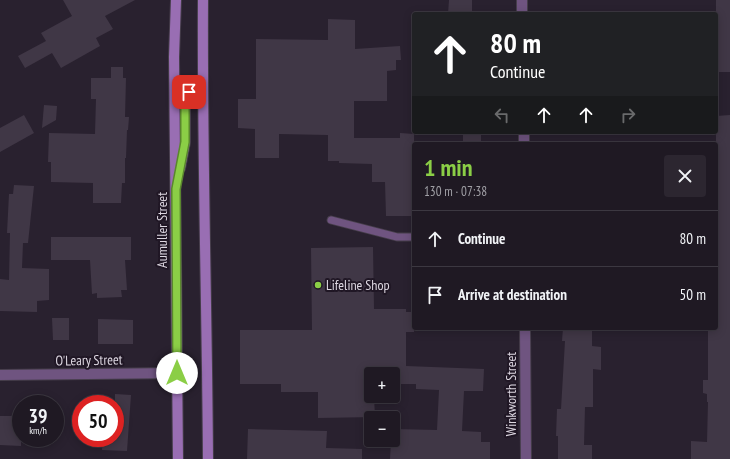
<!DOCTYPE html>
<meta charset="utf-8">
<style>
:root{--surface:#1f1923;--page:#2c2630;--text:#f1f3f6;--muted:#a1a0a6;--line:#3c3841;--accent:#8bce46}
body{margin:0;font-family:"PT Sans Narrow",sans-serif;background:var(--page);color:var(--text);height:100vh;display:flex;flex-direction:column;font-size:15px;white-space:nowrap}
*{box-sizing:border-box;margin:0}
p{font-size:13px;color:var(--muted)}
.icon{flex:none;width:22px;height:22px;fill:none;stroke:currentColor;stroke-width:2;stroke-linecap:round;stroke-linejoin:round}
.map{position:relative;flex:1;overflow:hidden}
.sheet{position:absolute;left:412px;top:142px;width:306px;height:188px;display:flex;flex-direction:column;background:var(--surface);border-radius:4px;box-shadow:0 2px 10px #0003,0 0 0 1px var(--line)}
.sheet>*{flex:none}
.banner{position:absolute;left:412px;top:12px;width:306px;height:122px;border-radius:4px;box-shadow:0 2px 10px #0003,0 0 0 1px var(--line);background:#202124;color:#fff;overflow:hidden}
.fabs{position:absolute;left:364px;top:367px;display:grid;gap:8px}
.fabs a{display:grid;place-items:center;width:36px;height:36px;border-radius:4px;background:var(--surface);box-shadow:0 2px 10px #0003,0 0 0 1px var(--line);font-size:20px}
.speed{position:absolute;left:12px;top:395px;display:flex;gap:8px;font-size:20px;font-weight:700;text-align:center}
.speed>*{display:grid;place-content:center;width:52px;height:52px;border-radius:50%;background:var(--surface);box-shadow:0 2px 10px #0003,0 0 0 1px var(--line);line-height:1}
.speed small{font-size:10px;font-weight:400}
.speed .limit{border:6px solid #d22;background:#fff;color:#111}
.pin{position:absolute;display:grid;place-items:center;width:34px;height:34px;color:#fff;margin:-17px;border-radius:8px;box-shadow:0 2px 6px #0006}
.me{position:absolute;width:44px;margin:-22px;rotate:0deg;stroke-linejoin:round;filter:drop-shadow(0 0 3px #0008)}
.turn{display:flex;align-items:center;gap:14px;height:84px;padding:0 12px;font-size:18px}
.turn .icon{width:52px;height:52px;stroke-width:2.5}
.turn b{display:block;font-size:28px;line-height:34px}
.lanes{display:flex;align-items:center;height:38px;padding:0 12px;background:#0003;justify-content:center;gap:20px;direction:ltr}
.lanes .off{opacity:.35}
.round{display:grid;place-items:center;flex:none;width:42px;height:42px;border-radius:4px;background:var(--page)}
.overview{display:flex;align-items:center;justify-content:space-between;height:68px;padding:0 12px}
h1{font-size:24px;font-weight:700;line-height:30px;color:var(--accent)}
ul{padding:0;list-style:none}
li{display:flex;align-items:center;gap:12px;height:56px;padding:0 12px;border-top:1px solid var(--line)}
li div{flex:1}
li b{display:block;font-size:15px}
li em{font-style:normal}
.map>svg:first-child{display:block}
.building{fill:#403746}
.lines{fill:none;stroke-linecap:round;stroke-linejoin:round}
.lane-casing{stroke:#463e4b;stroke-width:9}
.street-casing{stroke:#463e4b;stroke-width:12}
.secondary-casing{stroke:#463e4b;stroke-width:12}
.lane{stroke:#6f5480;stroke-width:7}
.street{stroke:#6f5480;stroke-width:10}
.secondary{stroke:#996eb3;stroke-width:10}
.route-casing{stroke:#5a862e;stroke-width:10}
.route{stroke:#8bce46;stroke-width:7}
.poi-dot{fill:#8bce46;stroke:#201725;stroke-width:1.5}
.labels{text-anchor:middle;stroke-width:4;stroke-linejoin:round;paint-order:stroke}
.street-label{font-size:14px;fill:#ddd7e1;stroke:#201725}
.poi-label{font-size:14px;fill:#ddd7e1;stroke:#201725;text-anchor:start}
</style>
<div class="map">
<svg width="730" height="459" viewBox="0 0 730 459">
<rect width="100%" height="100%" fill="#29212f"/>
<g class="building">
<polygon points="63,0 135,0 105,16 113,29 96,38 100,46 61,68 52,53 25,68 18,56 46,41 41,33 72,16"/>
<polygon points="449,0 472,0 472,14 448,14"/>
<rect x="716" y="0" width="14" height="72"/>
<polygon points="328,19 355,20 355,49 400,46 401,60 396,60 396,70 387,71 387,101 354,101 354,138 400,138 400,133 414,134 414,216 386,216 385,182 372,182 372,164 339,163 339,161 328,161 328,135 279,134 279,158 255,158 255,129 238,128 238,99 256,99 256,39 328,40"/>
<polygon points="111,67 123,67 123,78 126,78 125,117 129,117 128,130 127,130 126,158 125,158 125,183 122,183 121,203 93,203 93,183 51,182 51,162 48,162 49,133 95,134 96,99 91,99 91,78 111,78"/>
<polygon points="44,105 57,106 56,120 42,128"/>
<polygon points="24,115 34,133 0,152 0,128"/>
<polygon points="730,115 730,459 691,459 691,441 707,442 708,402 707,402 707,394 703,393 703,380 708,380 708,328 716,328 716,312 719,312 719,284 716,284 716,116"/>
<rect x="463" y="133" width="18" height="11"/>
<polygon points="14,185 34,186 28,243 23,243 22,268 49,269 49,300 37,301 37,312 0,311 0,279 9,280 10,233 7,233 9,194 13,194"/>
<polygon points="51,237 131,237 131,260 125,260 127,290 121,290 122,297 97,298 97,293 92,294 90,260 51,260"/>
<polygon points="373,247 374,309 406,309 406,312 414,312 414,332 406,332 406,366 484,369 483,391 464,391 462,431 481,432 481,442 490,442 490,459 390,459 391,440 393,440 393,429 437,430 439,390 416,389 416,384 393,384 393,374 371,374 371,396 374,396 375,417 318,418 318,392 281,392 281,384 240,384 240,330 312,330 311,248"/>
<polygon points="52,318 69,318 69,340 53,340"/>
<polygon points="98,319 133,320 133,344 98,344"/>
<polygon points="563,328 592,328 592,346 601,347 601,370 593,369 593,407 585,407 584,445 592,445 592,459 558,459 558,436 556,436 557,409 561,409 565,341 562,341"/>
<polygon points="115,394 131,395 127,451 102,450 103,438 115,438"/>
<polygon points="0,416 21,416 21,446 0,445"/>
<polygon points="248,429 327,431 326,448 362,449 362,459 247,459"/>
</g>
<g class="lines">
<g class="lane-casing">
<polyline id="lane" points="331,220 397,237 414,237"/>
</g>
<g class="street-casing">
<g id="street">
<polyline points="522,0 522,14"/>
<polyline points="524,132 524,144"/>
<polyline points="525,328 526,459"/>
<polyline points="0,375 177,373"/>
</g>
</g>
<g class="secondary-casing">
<g id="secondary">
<polyline points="176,0 174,57 178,459"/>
<path d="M203,0C202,153 207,306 208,459"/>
<path d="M180,168L185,142V99C188,90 195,90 203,90"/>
</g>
</g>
<use href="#lane" class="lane"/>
<use href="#street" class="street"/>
<use href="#secondary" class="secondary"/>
</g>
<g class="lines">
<g class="route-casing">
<polyline id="route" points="177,373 176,189 185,142 185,99 189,92"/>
</g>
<use href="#route" class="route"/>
</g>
<circle class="poi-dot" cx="318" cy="285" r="4"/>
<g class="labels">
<g class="street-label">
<text transform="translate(162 230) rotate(-90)" y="5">Aumuller Street</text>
<text transform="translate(89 360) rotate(-1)" y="5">O'Leary Street</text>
<text transform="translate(511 394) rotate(-90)" y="5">Winkworth Street</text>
</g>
<g class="poi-label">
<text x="326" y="290">Lifeline Shop</text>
</g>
</g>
</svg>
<div class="fabs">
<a>+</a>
<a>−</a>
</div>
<div class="speed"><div>39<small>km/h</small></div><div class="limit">50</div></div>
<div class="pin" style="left:189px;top:92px;background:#d93025"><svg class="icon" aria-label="arrive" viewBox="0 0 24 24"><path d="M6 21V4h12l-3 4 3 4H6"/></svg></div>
<svg class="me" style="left:177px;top:373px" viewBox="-20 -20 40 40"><circle r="19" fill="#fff"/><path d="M0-13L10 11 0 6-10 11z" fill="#8bce46"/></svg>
<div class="banner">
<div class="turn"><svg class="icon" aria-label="ahead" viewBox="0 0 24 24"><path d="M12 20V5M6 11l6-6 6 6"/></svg><div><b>80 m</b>Continue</div></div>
<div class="lanes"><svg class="icon off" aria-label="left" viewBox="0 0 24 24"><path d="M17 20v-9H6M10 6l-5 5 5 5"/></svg><svg class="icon" aria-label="ahead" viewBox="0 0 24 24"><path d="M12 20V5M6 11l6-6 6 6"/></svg><svg class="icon" aria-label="ahead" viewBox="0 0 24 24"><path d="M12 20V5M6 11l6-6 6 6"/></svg><svg class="icon off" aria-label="right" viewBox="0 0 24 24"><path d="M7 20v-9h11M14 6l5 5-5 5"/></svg></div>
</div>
<section class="sheet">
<div class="overview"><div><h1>1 min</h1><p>130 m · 07:38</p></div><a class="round"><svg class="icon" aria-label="close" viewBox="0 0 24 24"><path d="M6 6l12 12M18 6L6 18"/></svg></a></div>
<ul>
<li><svg class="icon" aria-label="ahead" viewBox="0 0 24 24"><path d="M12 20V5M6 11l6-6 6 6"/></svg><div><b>Continue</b></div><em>80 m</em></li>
<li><svg class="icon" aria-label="arrive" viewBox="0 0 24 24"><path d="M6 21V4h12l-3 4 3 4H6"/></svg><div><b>Arrive at destination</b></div><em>50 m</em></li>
</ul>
</section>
</div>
